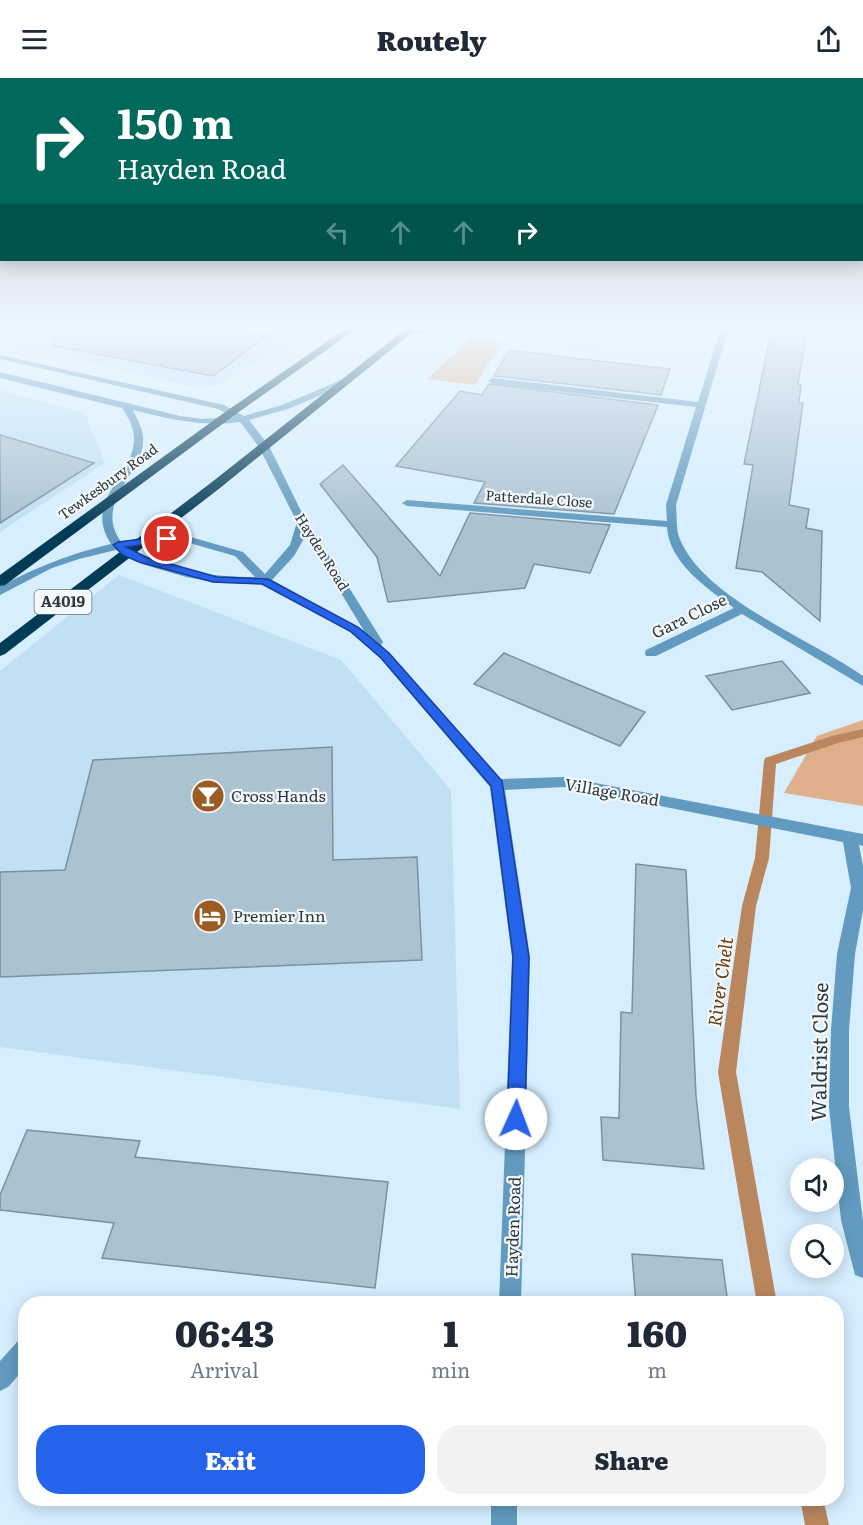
<!DOCTYPE html>
<style>
:root{--surface:#fff;--page:#f2f2f3;--text:#1f2937;--muted:#747a83;--accent:#2563eb}
body{margin:0;font-family:Literata,serif;background:var(--page);color:var(--text);height:100vh;display:flex;flex-direction:column;font-size:22px;white-space:nowrap}
*{box-sizing:border-box;margin:0}
p{font-size:20px;color:var(--muted)}
.icon{flex:none;width:33px;height:33px;fill:none;stroke:currentColor;stroke-width:2;stroke-linecap:round;stroke-linejoin:round}
.map{position:relative;flex:1;overflow:hidden}
.drawer{position:absolute;left:18px;top:1218px;width:826px;height:210px;display:flex;flex-direction:column;background:var(--surface);border-radius:24px;box-shadow:0 3px 15px #0003}
.drawer>*{flex:none}
.top-card{position:absolute;left:0px;top:0px;width:864px;height:183px;box-shadow:0 3px 15px #0003;background:#00695c;color:#fff;overflow:hidden}
.tools{position:absolute;left:790px;top:1080px;display:grid;gap:12px}
.tools a{display:grid;place-items:center;width:54px;height:54px;border-radius:50%;background:var(--surface);box-shadow:0 3px 15px #0003;font-size:30px}
.pin{position:absolute;display:grid;place-items:center;width:51px;height:51px;color:#fff;margin:-26px;border:3px solid #fff;border-radius:50%;box-shadow:0 2px 6px #0007}
.me{position:absolute;width:66px;margin:-33px;rotate:2deg;stroke-linejoin:round;filter:drop-shadow(0 0 4px #0008)}
.turn{display:flex;align-items:center;gap:21px;height:126px;padding:0 18px;font-size:27px}
.turn .icon{width:78px;height:78px;stroke-width:2.5}
.turn b{display:block;font-size:42px;line-height:51px}
.lanes{display:flex;align-items:center;height:57px;padding:0 18px;background:#0003;justify-content:center;gap:30px;direction:ltr}
.lanes .off{opacity:.35}
.eta{display:flex;justify-content:space-evenly;align-items:center;height:102px;text-align:center}
.eta b{font-size:36px;font-weight:800;line-height:42px}
.cta{display:flex;gap:12px;margin-top:auto;padding:12px 18px}
.cta a{flex:1;height:69px;border-radius:24px;background:var(--accent);color:#fff;font-size:24px;font-weight:800;line-height:69px;text-align:center}
.cta a+a{background:var(--page);color:var(--text)}
header{display:flex;justify-content:space-between;align-items:center;height:78px;padding:0 18px;background:var(--surface);font-size:27px;font-weight:800}
.map>svg:first-child{display:block}
.built{fill:#c2e0f4}
.green{fill:#dfae8a}
.lines{fill:none;stroke-linecap:round;stroke-linejoin:round}
.stream{fill:#b9865e;fill-rule:evenodd}
.building{fill:#abc2d1;stroke:#7b91a0;stroke-width:1.5}
.minor{fill:#629bbf;fill-rule:evenodd}
.highway{fill:#023b56;fill-rule:evenodd}
.route{fill:#2563eb;stroke:#184099;stroke-width:1.5}
.labels{text-anchor:middle;stroke-width:4.5;stroke-linejoin:round;paint-order:stroke}
.far-street-label{font-size:14px;fill:#2f383e;stroke:#f3f8fb}
.shield{fill:#f3f8fb;stroke:#6a7277;stroke-width:1.5}
.shield-label{font-size:15px;font-weight:bold;fill:#2f383e}
.street-label{font-size:16px;fill:#2f383e;stroke:#f3f8fb}
.poi-label{font-size:16px;fill:#2f383e;stroke:#f3f8fb;text-anchor:start}
.water-label{font-size:18px;font-style:italic;fill:#6a3909;stroke:#f3f8fb}
.near-street-label{font-size:20px;fill:#2f383e;stroke:#f3f8fb}
</style>
<header><svg class="icon" aria-label="menu" viewBox="0 0 24 24"><path d="M4 6h16M4 12h16M4 18h16"/></svg>Routely<svg class="icon" aria-label="share" viewBox="0 0 24 24"><path d="M12 15V3M7 8l5-5 5 5M5 13v7h14v-7"/></svg></header>
<div class="map">
<svg width="863" height="1447" viewBox="0 0 863 1447">
<rect width="100%" height="100%" fill="#d6eefe"/>
<g class="built">
<polygon points="0,249 317,249 219,306 199,310 0,265"/>
<polygon points="478,249 613,249 599,272 470,258"/>
<polygon points="0,312 85,335 105,385 0,454"/>
<polygon points="119,497 341,582 451,712 460,1031 0,969 0,593"/>
</g>
<g class="green">
<polygon points="471,260 502,264 475,307 427,301"/>
<polygon points="863,642 863,728 784,715 817,658"/>
</g>
<g class="lines">
<g class="stream">
<polygon points="863,651 863,659 838,665 776,686 769,780 756,828 736,994 777,1226 757,1226 718,994 742,828 755,780 764,683 765,680 832,658"/>
<polygon points="800,1420 823,1420 829,1447 805,1447"/>
</g>
</g>
<g class="building">
<polygon points="54,249 223,249 268,257 213,298 53,268"/>
<polygon points="772,249 807,252 798,306 801,307 799,324 803,325 789,427 809,431 806,450 822,453 820,543 762,494 736,490 753,387 744,386"/>
<polygon points="509,272 581,281 670,291 661,317 494,298"/>
<polygon points="489,306 658,327 614,436 474,425 485,404 396,388 460,313 482,317"/>
<polygon points="0,357 94,385 0,445"/>
<polygon points="343,387 440,498 470,435 610,447 590,495 534,486 525,510 388,524 377,479 320,406"/>
<polygon points="504,575 572,604 645,634 620,668 474,606"/>
<polygon points="782,583 810,615 732,632 706,598"/>
<polygon points="332,669 333,782 417,779 422,882 0,899 0,794 65,792 93,682"/>
<polygon points="636,786 686,792 696,1018 704,1091 603,1082 601,1039 619,1040 621,934 632,935"/>
<polygon points="27,1052 140,1063 135,1079 388,1104 375,1210 102,1180 114,1145 0,1132 0,1117"/>
<polygon points="632,1176 722,1182 728,1226 636,1226"/>
</g>
<g class="lines">
<g class="minor">
<polygon points="437,249 457,249 404,258 400,256"/>
<polygon points="519,249 563,249 542,254"/>
<path d="M721,249H729L676,427C677,437 676,450 679,459C703,521 810,560 863,598V608L742,536L656,578H646L645,575L646,572L734,530C708,511 669,485 667,449L407,428L402,425L407,422L667,443L666,427L696,329L492,306L488,303L492,300L698,324Z"/>
<path d="M0,277L224,327L244,338L282,327L341,302H347V306L288,331L249,342L269,368L300,431L383,564L381,567L501,701L564,699L863,756V768L859,767L863,788V832L855,876L849,952V1029L863,1143V1200L855,1197L841,1142L829,1029L831,952L837,876L851,810L843,764L564,709L505,712L530,879L521,1226H499L512,879L490,709L380,580L350,554L263,506L219,505L186,499L142,486L116,472L79,481L52,490L0,517V508C38,489 69,476 111,466C82,422 134,399 134,361C134,349 128,339 122,330L0,300V294L180,338L202,341L233,339L218,331L0,281ZM133,332C169,341 202,349 240,344L259,369L297,444L290,467L265,496L243,474L187,458L144,459L121,464C92,422 146,396 143,359C142,349 137,341 133,332ZM306,457L364,553L272,502L294,478ZM186,464L235,478L255,499C215,499 160,493 126,469L144,465Z"/>
<polygon points="26,1260 26,1289 8,1309 0,1313 0,1283 18,1263"/>
<rect x="491" y="1420" width="26" height="27"/>
</g>
<g class="highway">
<polygon points="348,249 359,249 236,336 5,507 0,508 0,497 228,332"/>
<polygon points="408,249 419,249 220,410 5,576 0,578 0,565 212,404"/>
</g>
</g>
<linearGradient id="sky" x2="0" y2="1"><stop stop-color="#adafb6"/><stop offset="0.55" stop-color="#edf7ff"/><stop offset="1" stop-color="#edf7ff" stop-opacity="0"/></linearGradient>
<rect width="863" height="451" fill="url(#sky)"/>
<polygon class="route" points="167,458 170,459 170,463 126,469 146,479 217,499 268,501 358,549 389,575 502,703 529,879 525,1041 522,1047 516,1050 510,1047 507,1041 513,879 491,708 381,580 350,553 262,506 213,504 139,484 123,477 113,467 118,464"/>
<defs>
<g id="bar-disc" transform="scale(1.725)"><circle r="9.5" fill="#9b5c24" stroke="#f3f8fb"/><path d="M-6-5H6L.8 .8V4.5H3.5V6h-7V4.5H-.8V.8Z" fill="#fff"/></g>
<g id="hotel-disc" transform="scale(1.725)"><circle r="9.5" fill="#9b5c24" stroke="#f3f8fb"/><path d="M-6-4.5h1.5V1H6V5H4.5V3h-9V5H-6ZM-4 0a1.8 1.8 0 1 1 3.6 0ZM.5 0V-2.5h3Q6-2.5 6 0Z" fill="#fff"/></g>
</defs>
<g fill-rule="evenodd">
<use href="#bar-disc" x="208" y="718"/>
<use href="#hotel-disc" x="210" y="838"/>
</g>
<g class="labels">
<g class="far-street-label">
<text transform="translate(108 404) rotate(-36)" y="5">Tewkesbury Road</text>
<text transform="translate(539 421) rotate(4)" y="5">Patterdale Close</text>
<text transform="translate(322 474) rotate(58)" y="5">Hayden Road</text>
</g>
<rect class="shield" x="34.5" y="512" width="57" height="24" rx="4.5"/>
<g class="shield-label">
<text x="63" y="529">A4019</text>
</g>
<g class="street-label">
<text transform="translate(689 538) rotate(-26)" y="6">Gara Close</text>
<text transform="translate(612 714) rotate(10)" y="6">Village Road</text>
<text transform="translate(513 1149) rotate(-88)" y="6">Hayden Road</text>
</g>
<g class="poi-label">
<text x="231" y="724">Cross Hands</text>
<text x="233" y="844">Premier Inn</text>
</g>
<g class="water-label">
<text transform="translate(721 904) rotate(-82)" y="6">River Chelt</text>
</g>
<g class="near-street-label">
<text transform="translate(820 974) rotate(-89)" y="7">Waldrist Close</text>
</g>
</g>
</svg>
<div class="tools">
<a><svg class="icon" aria-label="sound" viewBox="0 0 24 24"><path d="M4 9h4l5-4v14l-5-4H4zM17 9q2 3 0 6"/></svg></a>
<a><svg class="icon" aria-label="search" viewBox="0 0 24 24"><circle cx="10" cy="10" r="6"/><path d="M15 15l6 6"/></svg></a>
</div>
<div class="pin" style="left:167px;top:461px;background:#d93025"><svg class="icon" aria-label="arrive" viewBox="0 0 24 24"><path d="M6 21V4h12l-3 4 3 4H6"/></svg></div>
<svg class="me" style="left:516px;top:1041px" viewBox="-20 -20 40 40"><circle r="19" fill="#fff"/><path d="M0-13L10 11 0 6-10 11z" fill="#2563eb"/></svg>
<div class="top-card">
<div class="turn"><svg class="icon" aria-label="right" viewBox="0 0 24 24"><path d="M7 20v-9h11M14 6l5 5-5 5"/></svg><div><b>150 m</b>Hayden Road</div></div>
<div class="lanes"><svg class="icon off" aria-label="left" viewBox="0 0 24 24"><path d="M17 20v-9H6M10 6l-5 5 5 5"/></svg><svg class="icon off" aria-label="ahead" viewBox="0 0 24 24"><path d="M12 20V5M6 11l6-6 6 6"/></svg><svg class="icon off" aria-label="ahead" viewBox="0 0 24 24"><path d="M12 20V5M6 11l6-6 6 6"/></svg><svg class="icon" aria-label="right" viewBox="0 0 24 24"><path d="M7 20v-9h11M14 6l5 5-5 5"/></svg></div>
</div>
<section class="drawer">
<div class="eta">
<div><b>06:43</b><p>Arrival</p></div>
<div><b>1</b><p>min</p></div>
<div><b>160</b><p>m</p></div>
</div>
<div class="cta"><a>Exit</a><a>Share</a></div>
</section>
</div>
